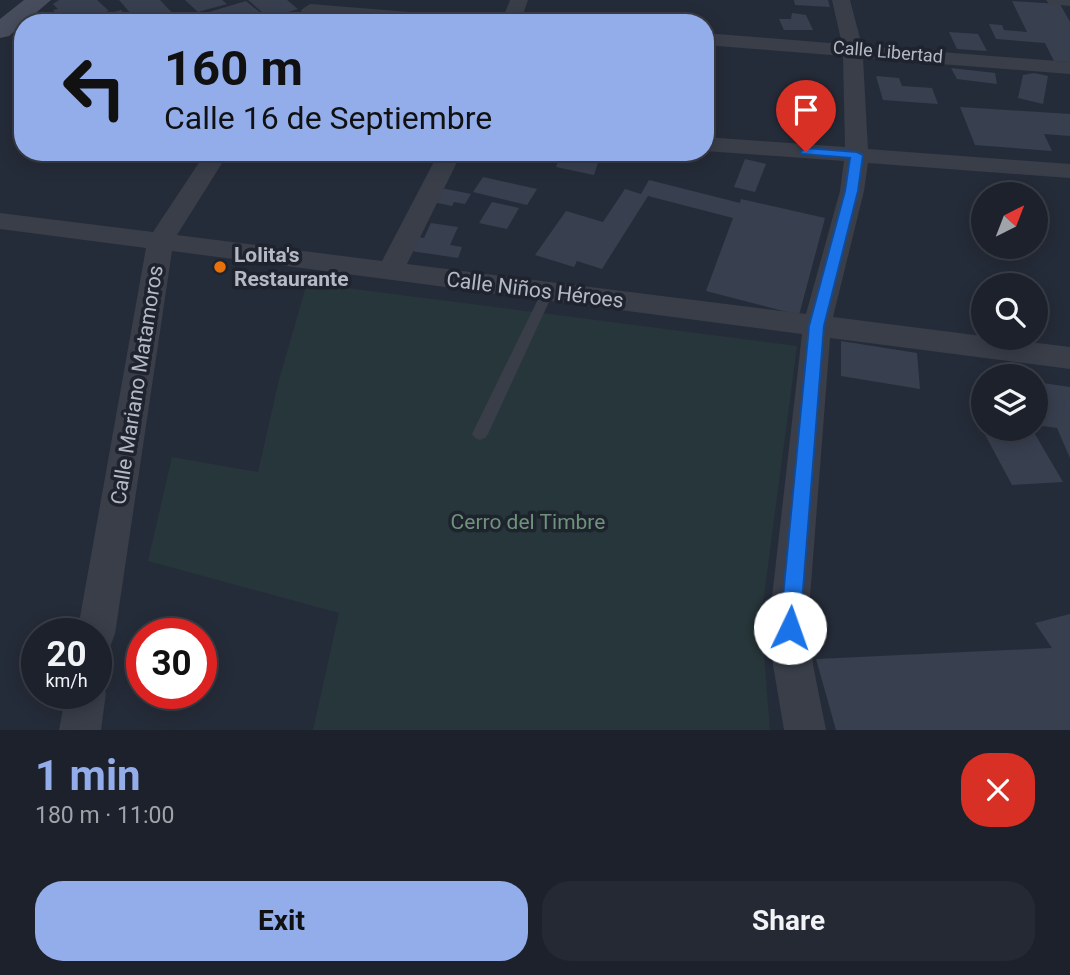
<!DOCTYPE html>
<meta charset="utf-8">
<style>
:root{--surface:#1c212b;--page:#252933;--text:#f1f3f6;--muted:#a0a3a9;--line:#3a3e47;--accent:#93adeb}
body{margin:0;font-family:Roboto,sans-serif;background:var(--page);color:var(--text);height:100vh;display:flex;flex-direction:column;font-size:26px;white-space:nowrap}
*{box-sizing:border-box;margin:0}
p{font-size:23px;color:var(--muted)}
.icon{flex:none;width:38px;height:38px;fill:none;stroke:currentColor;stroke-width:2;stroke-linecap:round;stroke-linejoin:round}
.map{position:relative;height:730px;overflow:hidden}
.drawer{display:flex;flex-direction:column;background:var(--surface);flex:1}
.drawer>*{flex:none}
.hud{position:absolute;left:14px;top:14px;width:700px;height:147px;border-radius:28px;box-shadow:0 4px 18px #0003,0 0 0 2px var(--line);background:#93adeb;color:#111;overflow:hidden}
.needle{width:46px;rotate:42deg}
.controls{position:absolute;left:971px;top:182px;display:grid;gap:14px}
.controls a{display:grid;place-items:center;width:77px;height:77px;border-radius:50%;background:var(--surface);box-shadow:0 4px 18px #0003,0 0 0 2px var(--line);font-size:35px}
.speed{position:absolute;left:21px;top:618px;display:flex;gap:14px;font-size:35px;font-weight:700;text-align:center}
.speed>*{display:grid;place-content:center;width:91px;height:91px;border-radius:50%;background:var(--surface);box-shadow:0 4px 18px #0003,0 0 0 2px var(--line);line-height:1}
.speed small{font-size:18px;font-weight:400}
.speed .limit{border:10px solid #d22;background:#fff;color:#111}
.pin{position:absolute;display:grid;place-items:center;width:60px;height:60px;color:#fff;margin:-72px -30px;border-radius:50% 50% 50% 0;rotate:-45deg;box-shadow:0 0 7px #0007}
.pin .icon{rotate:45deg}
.me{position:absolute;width:77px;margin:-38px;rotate:3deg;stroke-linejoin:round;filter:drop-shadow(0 0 5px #0008)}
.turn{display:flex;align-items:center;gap:24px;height:147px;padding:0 35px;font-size:32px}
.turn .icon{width:91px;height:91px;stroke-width:2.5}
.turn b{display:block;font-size:49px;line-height:60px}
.round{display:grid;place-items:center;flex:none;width:74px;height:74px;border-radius:28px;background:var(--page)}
.head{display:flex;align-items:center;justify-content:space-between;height:119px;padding:0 35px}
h1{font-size:42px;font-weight:700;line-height:52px;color:var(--accent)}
.action{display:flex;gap:14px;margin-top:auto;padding:14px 35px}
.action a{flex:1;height:80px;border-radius:28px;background:var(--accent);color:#111;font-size:28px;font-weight:700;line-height:80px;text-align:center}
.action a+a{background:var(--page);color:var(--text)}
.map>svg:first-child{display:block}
.green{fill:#27363a}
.building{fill:#383f4f}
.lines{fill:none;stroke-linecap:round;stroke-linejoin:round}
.service{fill:#393e49;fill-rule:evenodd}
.minor{fill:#393e49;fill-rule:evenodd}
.secondary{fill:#474d5c;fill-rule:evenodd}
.route{fill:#1a73e8;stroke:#114b97;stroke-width:2}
.food-dot{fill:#e8710a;stroke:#1e232e;stroke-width:2.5}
.labels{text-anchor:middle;stroke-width:7;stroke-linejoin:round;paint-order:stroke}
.far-street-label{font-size:18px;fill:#b4b9c5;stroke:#1e232e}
.poi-label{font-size:21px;font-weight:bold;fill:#b4b9c5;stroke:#1e232e;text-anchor:start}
.street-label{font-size:21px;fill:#b4b9c5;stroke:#1e232e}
.park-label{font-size:21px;fill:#6e937a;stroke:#1e232e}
</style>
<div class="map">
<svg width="1070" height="730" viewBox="0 0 1070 730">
<rect width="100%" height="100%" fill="#252c39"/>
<polygon class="green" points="307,283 797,346 761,618 770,730 313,730 339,613 148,561 172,457 258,472 279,380"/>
<g class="building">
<polygon points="59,0 97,0 109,11 66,23 53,10 58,9 53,4"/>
<polygon points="119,0 160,0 176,17 155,23 139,23"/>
<polygon points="185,0 222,0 227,4 198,12"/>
<polygon points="248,0 287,0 298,9 269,18"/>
<polygon points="794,0 828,0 830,7 795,5"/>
<polygon points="246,1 268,19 254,23 172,23"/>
<polygon points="1012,1 1060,4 1070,22 1070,62 1054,61 1045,43 996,39 989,24 1002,25 1004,30 1027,32"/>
<polygon points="121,10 133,23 92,23 89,19"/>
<polygon points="792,13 806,15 813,30 784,30 779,19 791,19"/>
<polygon points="949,32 978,34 987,51 957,49"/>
<polygon points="951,68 995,73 997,84 957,79"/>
<polygon points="1034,73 1048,76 1043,104 1018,98 1023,75"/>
<polygon points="876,76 899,78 902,86 932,88 938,104 883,100"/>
<polygon points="960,107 1070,114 1070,136 1044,134 1052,151 975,145"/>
<polygon points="560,155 599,160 594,175 556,167"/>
<polygon points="745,159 766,164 755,192 734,187"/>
<polygon points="483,177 537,189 527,205 473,192"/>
<polygon points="649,180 740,203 741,199 825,218 799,315 706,291 733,218 648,196 602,269 577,261 574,267 535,255 566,211 603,222 625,189 641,194"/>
<polygon points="441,188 471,194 465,204 454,202 452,206 433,202"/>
<polygon points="492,202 519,208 507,229 479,223"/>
<polygon points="431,223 458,227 450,245 462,247 458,258 411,251 418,237 424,238"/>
<polygon points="841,341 917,353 920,389 841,376"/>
<polygon points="1036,382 1070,387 1070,458 1057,428 1036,425"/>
<polygon points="982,429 1032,429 1063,482 1012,485"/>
<polygon points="1070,614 1070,730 836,730 816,659 1052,648 1035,623"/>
</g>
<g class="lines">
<polygon class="service" points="548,287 554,291 488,434 485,438 480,440 475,438 472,434 542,291"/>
<g class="minor">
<polygon points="510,0 528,0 520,23 501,23"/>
<polygon points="832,0 850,0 862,46 1070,62 1070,74 863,58 868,149 1070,164 1070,178 868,163 864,191 833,317 1070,347 1070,369 830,338 810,597 813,665 826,730 784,730 773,665 772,597 802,334 172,251 115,634 110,647 96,652 96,634 77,634 146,248 0,229 0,213 153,232 206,152 229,152 177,235 382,261 439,152 462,152 407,264 806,314 840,191 844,161 705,151 705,137 845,147 843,56 705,45 705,33 842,44"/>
<polygon points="1046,0 1070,0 1070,6 1049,4"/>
<polygon points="310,4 472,17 481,23 399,23 303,14 301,10"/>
<polygon points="96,677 100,679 106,693 101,730 59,730 66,693 96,693"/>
</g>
<polygon class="secondary" points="24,0 51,0 9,36 0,38 0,19"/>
</g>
<polygon class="route" points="806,148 857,152 863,155 858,191 824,326 800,628 798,635 790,638 783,635 780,628 809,326 845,191 850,158 802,154 800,152"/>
<circle class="food-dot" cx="220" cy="267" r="7"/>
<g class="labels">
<g class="far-street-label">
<text transform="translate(888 52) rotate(5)" y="6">Calle Libertad</text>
</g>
<g class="poi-label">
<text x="234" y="262">Lolita's<tspan x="234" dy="24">Restaurante</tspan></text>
</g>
<g class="street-label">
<text transform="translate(535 290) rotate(7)" y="7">Calle Niños Héroes</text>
<text transform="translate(137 385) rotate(-81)" y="7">Calle Mariano Matamoros</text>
</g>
<g class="park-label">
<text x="528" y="529">Cerro del Timbre</text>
</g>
</g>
</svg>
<div class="controls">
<a><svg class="needle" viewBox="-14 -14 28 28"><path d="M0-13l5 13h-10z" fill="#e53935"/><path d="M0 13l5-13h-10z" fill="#a0a3a9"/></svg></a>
<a><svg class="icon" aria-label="search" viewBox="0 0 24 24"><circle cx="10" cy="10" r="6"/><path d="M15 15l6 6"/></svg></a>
<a><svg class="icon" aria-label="layers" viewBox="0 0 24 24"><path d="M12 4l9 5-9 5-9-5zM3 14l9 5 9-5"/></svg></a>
</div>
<div class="speed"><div>20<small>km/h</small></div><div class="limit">30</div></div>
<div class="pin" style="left:806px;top:152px;background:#d93025"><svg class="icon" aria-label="arrive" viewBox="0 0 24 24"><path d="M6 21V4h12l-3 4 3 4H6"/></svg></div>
<svg class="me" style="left:790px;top:628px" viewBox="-20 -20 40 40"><circle r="19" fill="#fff"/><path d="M0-13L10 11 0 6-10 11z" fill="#1a73e8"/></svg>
<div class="hud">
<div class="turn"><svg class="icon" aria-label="left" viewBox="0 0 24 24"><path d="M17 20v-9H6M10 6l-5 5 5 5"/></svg><div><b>160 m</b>Calle 16 de Septiembre</div></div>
</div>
</div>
<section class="drawer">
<div class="head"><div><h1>1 min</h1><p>180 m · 11:00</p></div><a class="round" style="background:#d93025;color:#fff"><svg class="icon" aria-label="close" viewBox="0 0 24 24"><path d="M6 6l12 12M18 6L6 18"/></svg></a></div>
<div class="action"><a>Exit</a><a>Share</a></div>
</section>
